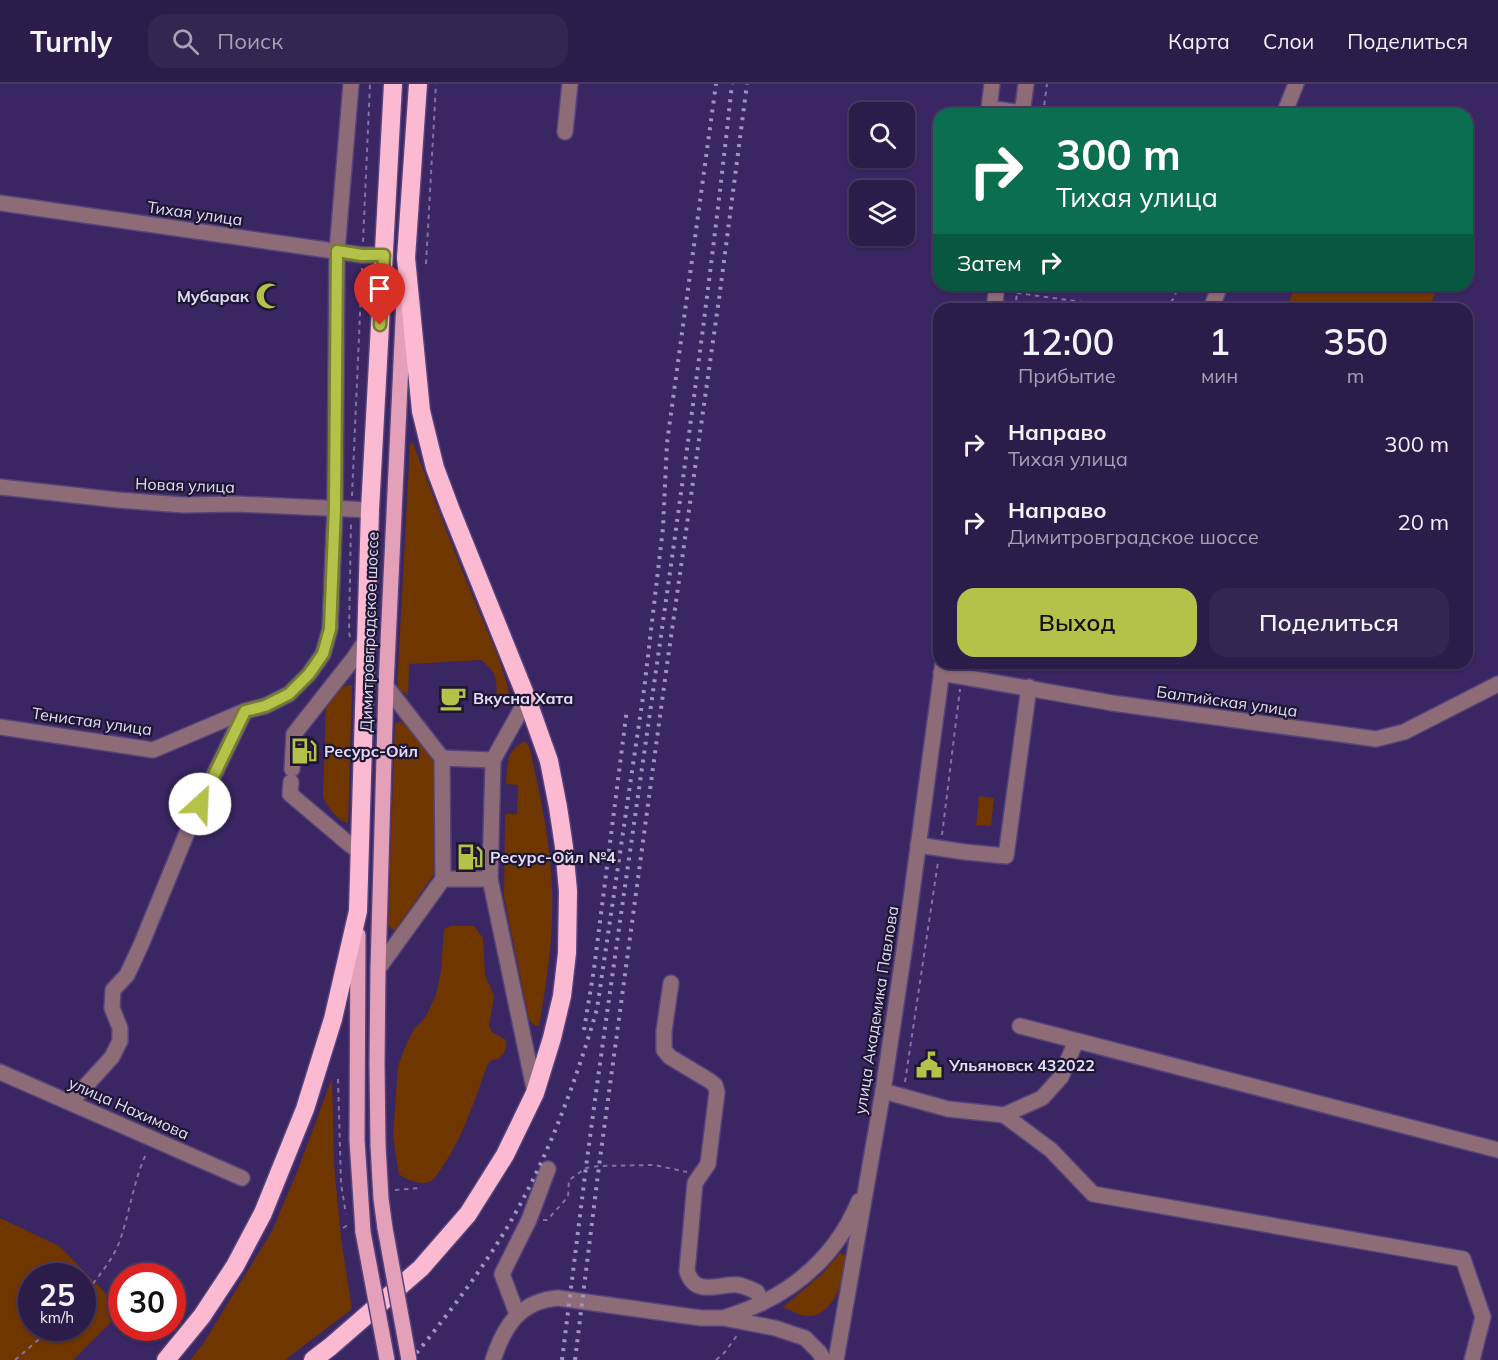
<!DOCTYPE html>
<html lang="ru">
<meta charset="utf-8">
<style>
:root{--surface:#2c1c4a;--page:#342551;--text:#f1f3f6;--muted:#a6a1b5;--line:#483a62;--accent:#b5c249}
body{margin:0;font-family:Mulish,sans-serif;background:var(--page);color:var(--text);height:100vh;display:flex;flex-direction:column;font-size:22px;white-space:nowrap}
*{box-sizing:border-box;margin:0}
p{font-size:20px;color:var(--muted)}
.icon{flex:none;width:33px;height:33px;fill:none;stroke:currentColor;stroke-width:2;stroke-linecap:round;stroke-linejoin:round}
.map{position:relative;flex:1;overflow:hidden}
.side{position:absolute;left:933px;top:219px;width:540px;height:366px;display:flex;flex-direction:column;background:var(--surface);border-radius:18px;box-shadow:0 2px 4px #0004,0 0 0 2px var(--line)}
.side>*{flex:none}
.hud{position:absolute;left:933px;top:24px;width:540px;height:183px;border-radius:18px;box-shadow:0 2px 4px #0004,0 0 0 2px var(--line);background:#0b6e4f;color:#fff;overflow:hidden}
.buttons{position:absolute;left:849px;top:18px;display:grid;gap:12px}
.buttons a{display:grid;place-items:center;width:66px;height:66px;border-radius:12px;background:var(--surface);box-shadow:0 2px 4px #0004,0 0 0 2px var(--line);font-size:30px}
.speed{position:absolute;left:18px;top:1179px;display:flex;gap:12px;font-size:30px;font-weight:700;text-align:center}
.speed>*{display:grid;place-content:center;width:78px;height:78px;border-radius:50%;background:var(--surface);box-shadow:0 2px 4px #0004,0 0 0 2px var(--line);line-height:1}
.speed small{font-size:15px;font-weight:400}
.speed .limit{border:9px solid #d22;background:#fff;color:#111}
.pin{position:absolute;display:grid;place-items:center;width:51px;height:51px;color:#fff;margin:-62px -26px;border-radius:50% 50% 50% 0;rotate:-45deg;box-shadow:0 0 6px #0007}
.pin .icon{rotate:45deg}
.me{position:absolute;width:66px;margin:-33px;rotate:25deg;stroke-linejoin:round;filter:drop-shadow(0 0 4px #0008)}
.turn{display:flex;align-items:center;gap:21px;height:126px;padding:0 24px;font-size:27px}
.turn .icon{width:78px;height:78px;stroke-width:2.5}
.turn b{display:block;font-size:42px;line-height:51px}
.then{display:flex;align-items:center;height:57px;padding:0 24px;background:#0003;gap:12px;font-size:22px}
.eta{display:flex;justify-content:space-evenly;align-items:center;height:102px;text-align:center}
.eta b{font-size:36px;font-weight:600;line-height:42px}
.cta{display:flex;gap:12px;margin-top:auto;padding:12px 24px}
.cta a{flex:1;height:69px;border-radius:18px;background:var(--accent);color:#111;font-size:24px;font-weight:600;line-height:69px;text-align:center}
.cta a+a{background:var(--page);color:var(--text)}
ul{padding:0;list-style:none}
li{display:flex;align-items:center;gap:18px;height:78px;padding:0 24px}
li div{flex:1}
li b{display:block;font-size:22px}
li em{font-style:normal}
header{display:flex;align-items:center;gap:36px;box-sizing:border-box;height:84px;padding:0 30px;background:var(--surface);border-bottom:2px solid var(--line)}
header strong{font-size:28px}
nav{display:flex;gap:33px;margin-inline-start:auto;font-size:21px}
.search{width:420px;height:54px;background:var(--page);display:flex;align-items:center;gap:15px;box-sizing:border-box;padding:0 21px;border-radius:18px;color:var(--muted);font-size:22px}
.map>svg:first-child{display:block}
.green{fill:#703600;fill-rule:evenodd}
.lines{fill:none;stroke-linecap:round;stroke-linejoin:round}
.minor-casing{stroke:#55437b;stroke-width:18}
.major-casing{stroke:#55437b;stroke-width:18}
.highway-casing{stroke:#55437b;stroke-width:21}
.path{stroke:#8173a3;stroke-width:2;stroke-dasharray:4.5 4.5;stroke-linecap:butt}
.minor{stroke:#8d6b77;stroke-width:15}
.major{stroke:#e49fb9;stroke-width:15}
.highway{stroke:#fcb9d2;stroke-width:18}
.rail{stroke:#a094bf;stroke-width:4;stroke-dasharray:3 6;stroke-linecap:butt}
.major-bridge-casing{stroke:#55437b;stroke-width:18;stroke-linecap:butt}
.major-bridge{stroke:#e49fb9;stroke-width:15}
.route-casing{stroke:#767e2f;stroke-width:15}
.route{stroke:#b5c249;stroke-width:10}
.labels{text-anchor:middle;stroke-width:4.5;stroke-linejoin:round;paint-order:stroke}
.street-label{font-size:16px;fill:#e2dbfa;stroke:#1e1732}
.poi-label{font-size:16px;font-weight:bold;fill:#e2dbfa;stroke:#1e1732;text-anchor:start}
</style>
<header>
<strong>Turnly</strong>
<div class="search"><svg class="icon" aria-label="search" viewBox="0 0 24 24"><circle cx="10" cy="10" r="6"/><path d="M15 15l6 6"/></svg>Поиск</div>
<nav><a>Карта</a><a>Слои</a><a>Поделиться</a></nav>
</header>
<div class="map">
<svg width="1498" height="1276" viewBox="0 0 1498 1276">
<rect width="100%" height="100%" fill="#3a2663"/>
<g class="green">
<polygon points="1295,201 1438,201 1429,225 1287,225"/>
<path d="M413,359C433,412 453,465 475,518C488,550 507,587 511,621L497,614C496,593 498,590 481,576L409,580L408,611L397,605L410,360Z"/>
<path d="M352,601L348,739C337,737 328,723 323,713L326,621L340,603Z"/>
<polygon points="401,637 434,672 436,676 436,787 395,847 388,841 395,640"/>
<path d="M525,657L529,662C540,708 550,756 552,803C554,850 547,896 539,942L534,941L529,936L504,813L505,730H517L518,701L506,700C507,682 506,665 525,657Z"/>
<polygon points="979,712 994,714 991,742 976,741"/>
<path d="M451,842H474L483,854L485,891L494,912L489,942L492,948L506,956C507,965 505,969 498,975L491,976L487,982C474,1018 462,1056 439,1088C436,1092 434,1096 429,1098C421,1101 406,1096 399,1090L393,1053L398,982L406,961L414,945L425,934L436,911L441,887L444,845Z"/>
<polygon points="332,994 334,1081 341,1154 352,1225 285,1276 190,1276 203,1260 272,1147 299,1083"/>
<path d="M0,1134L59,1162L121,1225V1228L73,1276H0ZM32,1192H82V1244H32Z"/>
<path d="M840,1169L847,1172C844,1192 840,1214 823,1227C819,1230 815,1232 810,1232C800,1232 792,1227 783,1223L823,1189Z"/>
</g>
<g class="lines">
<g class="minor-casing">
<g id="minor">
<polyline points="992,0 989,24 1022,29"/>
<polyline points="1022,30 1026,0"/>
<polyline points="1284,30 1296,0"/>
<polyline points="565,48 570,0"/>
<polyline points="0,119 362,171 384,171"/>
<polyline points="994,225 997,201"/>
<polyline points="1211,225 1220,201"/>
<polyline points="0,403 118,416 183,421 235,420 370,426"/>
<polyline points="941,589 1112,619 1376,655 1404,648 1498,600"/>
<polyline points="0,643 153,666 245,627 265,622 289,610 309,590 323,570 330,545 335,424 337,167 351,0"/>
<polyline points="442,674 493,676 490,795 443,795"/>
<polyline points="493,676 527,615"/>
<polyline points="292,685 294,650 354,574 366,556"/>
<polyline points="291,698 290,710 349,760 359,767"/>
<polyline points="918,761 965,768 1006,772 1029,603"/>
<polyline points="490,795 535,1009"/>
<polyline points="378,885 443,795 442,674 386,602"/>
<path d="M671,899L664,947V966L670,973L710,997L715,1001L717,1008L708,1080L695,1099L687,1187C695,1214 720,1199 738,1201C744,1202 751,1205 757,1208L762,1219"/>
<polyline points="1020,942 1498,1066"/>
<polyline points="0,988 242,1094"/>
<polyline points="883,1007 948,1025 1004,1031 1042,1014 1061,993 1076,957"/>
<polyline points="71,1018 112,973 120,957 120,944 112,924 113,906 127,891 141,861 193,734 245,627"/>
<polyline points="1004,1031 1051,1066 1093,1110 1463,1175 1483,1233 1472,1276"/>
<polyline points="517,1230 502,1190 529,1136 548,1085"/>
<path d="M726,1233C787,1214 834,1177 859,1117"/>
<path d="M493,1276C504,1242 520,1217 558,1214L701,1234H723L775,1244L805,1254L819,1268L824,1276"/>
<polyline points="836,1276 883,1007 904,867 943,579"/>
</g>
</g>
<g class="major-casing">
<g id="major">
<polyline points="358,851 357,1056 363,1148"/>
<polyline points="385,1144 381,1115 378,1061 377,980 378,885 386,602 404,215"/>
</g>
</g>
<g class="highway-casing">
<g id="highway">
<polyline points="166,1276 202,1232 235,1182 263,1129 305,1025 333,935 358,827 370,426 393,0"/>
<polyline points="313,1276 330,1263 421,1184 468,1130 505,1071 535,1009 552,954 562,912 567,869 568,807 564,763 558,723 549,677 527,615 450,424 435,384 421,327 406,174 418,0"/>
</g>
</g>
<g class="path">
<polyline points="1043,30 1047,0"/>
<polyline points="363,158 370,0"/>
<polyline points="426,180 436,0"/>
<polyline points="1017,209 1133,225"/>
<polyline points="1015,225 1018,201"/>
<polyline points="1165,225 1175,213 1177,201"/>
<polyline points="352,412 362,184"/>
<polyline points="350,553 349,548 351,439"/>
<polyline points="942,751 960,605"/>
<polyline points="338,995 341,1100 346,1130"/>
<polyline points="905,998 938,778"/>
<polyline points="395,1106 419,1104"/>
<polyline points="543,1136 547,1136 568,1113 569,1096 586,1084 599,1082 654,1081 687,1088"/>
<polyline points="343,1144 348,1141"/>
<path d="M82,1214C95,1196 111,1179 119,1159C130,1129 133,1097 147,1068"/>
<polyline points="15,1276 52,1244"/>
<polyline points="716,1276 725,1268 738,1250"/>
</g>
<use href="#minor" class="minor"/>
<use href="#major" class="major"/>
<use href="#highway" class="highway"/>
<g class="rail">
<polyline points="584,946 594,885 627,625"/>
<path d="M411,1276C446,1233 480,1189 508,1142C548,1074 575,1000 597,925L644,606L663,444L667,359L716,0"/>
<path d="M562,1276C570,1212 578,1148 586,1083C634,722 693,362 732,0"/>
<polyline points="575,1276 599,1082 666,588 720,208 747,0"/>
</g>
<g class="major-bridge-casing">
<g id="major-bridge">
<polyline points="385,1144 409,1276"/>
<polyline points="363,1148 387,1276"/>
</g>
</g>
<use href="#major-bridge" class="major-bridge"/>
</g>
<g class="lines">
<g class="route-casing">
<polyline id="route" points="200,720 245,627 265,622 289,610 309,590 323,570 330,545 335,424 337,167 362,171 384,171 380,241"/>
</g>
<use href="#route" class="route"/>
</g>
<defs>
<g id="mosque-bare" transform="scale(2.07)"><path d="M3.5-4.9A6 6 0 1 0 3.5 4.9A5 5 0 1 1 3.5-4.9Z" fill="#b5c249" stroke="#1e1732" stroke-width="2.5" paint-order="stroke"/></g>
<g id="cafe-bare" transform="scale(2.07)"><path d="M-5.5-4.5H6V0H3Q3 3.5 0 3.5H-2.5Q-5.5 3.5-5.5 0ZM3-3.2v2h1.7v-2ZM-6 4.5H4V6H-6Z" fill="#b5c249" stroke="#1e1732" stroke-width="2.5" paint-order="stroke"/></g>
<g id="fuel-bare" transform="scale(2.07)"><path d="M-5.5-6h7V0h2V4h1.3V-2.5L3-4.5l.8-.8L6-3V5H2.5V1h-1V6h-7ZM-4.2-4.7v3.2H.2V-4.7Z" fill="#b5c249" stroke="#1e1732" stroke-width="2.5" paint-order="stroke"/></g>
<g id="civic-bare" transform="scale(2.07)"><path d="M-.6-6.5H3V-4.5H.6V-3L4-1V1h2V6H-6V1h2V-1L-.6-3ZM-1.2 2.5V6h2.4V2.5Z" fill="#b5c249" stroke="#1e1732" stroke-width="2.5" paint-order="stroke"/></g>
</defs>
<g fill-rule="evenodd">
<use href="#mosque-bare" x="269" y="212"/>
<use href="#cafe-bare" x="453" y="614"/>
<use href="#fuel-bare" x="304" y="667"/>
<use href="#fuel-bare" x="470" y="773"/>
<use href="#civic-bare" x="929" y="981"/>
</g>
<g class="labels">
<g class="street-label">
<text transform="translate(195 129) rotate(8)" y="6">Тихая улица</text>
<text transform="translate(185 401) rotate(2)" y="6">Новая улица</text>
<text transform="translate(369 548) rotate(-88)" y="6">Димитровградское шоссе</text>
<text transform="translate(1227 617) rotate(8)" y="6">Балтийская улица</text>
<text transform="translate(92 637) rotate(8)" y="6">Тенистая улица</text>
<text transform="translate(876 926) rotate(-81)" y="6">улица Академика Павлова</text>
<text transform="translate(129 1024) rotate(24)" y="6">улица Нахимова</text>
</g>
<g class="poi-label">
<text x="249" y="218" text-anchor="end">Мубарак</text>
<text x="473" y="620">Вкусна Хата</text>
<text x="324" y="673">Ресурс-Ойл</text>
<text x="490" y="779">Ресурс-Ойл №4</text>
<text x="949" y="987">Ульяновск 432022</text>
</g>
</g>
</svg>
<div class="buttons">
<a><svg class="icon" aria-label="search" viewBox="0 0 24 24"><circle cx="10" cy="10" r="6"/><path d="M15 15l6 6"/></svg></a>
<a><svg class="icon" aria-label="layers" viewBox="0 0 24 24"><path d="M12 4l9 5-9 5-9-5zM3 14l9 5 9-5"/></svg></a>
</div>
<div class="speed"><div>25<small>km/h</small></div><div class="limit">30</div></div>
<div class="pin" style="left:380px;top:241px;background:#d93025"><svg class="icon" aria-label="arrive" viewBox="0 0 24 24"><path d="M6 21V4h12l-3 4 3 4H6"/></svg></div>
<svg class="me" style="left:200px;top:720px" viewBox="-20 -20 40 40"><circle r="19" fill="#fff"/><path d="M0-13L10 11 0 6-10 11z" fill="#b5c249"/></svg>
<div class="hud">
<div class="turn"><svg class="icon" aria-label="right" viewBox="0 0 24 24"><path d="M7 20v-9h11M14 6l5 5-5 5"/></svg><div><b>300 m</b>Тихая улица</div></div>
<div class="then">Затем<svg class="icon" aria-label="right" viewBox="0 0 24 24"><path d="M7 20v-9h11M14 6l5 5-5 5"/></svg></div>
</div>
<section class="side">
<div class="eta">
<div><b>12:00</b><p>Прибытие</p></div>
<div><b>1</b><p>мин</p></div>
<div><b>350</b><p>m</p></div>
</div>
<ul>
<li><svg class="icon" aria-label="right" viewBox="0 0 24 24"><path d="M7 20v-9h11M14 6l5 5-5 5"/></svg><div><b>Направо</b><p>Тихая улица</p></div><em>300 m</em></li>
<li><svg class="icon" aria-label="right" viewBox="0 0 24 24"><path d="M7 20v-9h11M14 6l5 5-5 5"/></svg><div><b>Направо</b><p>Димитровградское шоссе</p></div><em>20 m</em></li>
</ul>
<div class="cta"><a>Выход</a><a>Поделиться</a></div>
</section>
</div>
